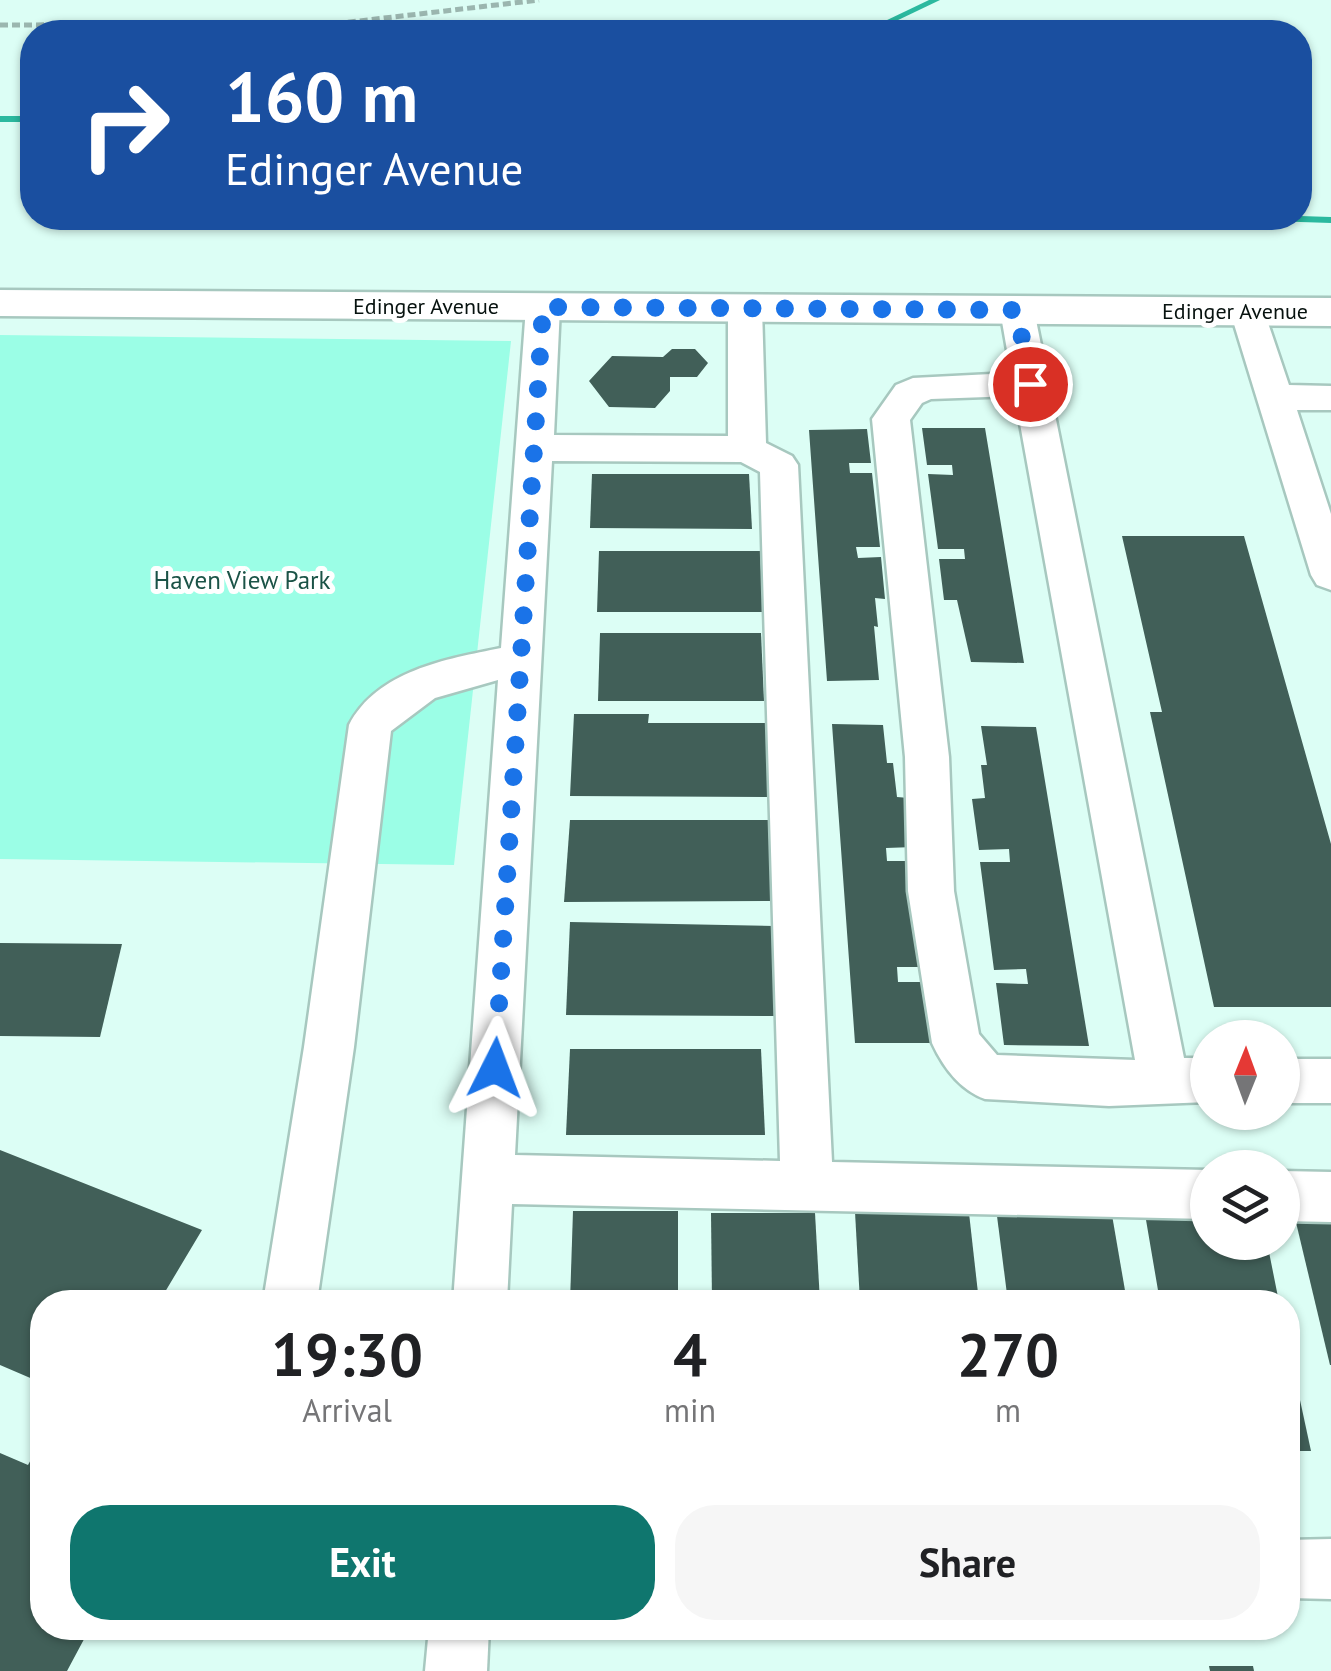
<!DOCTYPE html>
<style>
:root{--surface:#fff;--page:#f6f6f6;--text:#202124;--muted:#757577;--accent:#0f766e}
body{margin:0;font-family:"PT Sans",sans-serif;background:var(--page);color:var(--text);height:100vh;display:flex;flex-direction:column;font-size:38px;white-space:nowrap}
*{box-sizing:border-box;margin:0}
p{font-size:32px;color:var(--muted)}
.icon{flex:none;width:55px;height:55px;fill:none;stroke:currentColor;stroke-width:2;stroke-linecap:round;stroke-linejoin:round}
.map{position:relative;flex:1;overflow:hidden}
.panel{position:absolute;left:30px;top:1290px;width:1270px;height:350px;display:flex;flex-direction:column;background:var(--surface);border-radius:40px;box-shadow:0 2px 8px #0004}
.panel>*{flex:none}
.guide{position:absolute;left:20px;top:20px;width:1292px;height:210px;border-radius:40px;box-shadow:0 2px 8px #0004;background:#1a4fa0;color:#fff;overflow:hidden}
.needle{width:65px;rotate:1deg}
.fabs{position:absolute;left:1190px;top:1020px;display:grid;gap:20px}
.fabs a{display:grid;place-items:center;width:110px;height:110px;border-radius:50%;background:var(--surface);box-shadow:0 2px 8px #0004;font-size:50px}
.pin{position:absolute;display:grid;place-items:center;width:85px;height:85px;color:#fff;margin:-42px;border:5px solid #fff;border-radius:50%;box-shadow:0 2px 10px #0007}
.me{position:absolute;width:110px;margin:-55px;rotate:3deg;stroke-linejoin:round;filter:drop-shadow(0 0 8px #0008)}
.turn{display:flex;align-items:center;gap:35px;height:210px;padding:0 40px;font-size:45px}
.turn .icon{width:130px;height:130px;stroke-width:2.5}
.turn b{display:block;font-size:70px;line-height:85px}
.eta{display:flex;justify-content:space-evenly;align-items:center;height:170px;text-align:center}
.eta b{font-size:60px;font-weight:700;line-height:70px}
.cta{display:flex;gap:20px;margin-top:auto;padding:20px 40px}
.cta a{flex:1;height:115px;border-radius:40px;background:var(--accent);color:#fff;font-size:40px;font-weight:700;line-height:115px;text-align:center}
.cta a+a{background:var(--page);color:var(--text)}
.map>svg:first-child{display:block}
.green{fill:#9bfee6}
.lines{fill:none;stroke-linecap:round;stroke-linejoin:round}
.stream{fill:#2bb99f;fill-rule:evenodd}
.building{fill:#415f58}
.minor-casing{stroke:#a7c8bf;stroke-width:5}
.major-casing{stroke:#a7c8bf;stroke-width:5}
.path{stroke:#9bb6af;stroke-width:5;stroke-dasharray:8 4;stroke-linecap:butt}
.minor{fill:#fff;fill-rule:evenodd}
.major{fill:#fff;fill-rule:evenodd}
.route{stroke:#1a73e8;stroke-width:18;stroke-dasharray:0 32.4}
.labels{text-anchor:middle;stroke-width:10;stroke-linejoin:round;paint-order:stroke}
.far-street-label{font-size:22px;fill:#07120f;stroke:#fff}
.park-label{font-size:25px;fill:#1b5347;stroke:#fff}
</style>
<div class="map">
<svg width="1331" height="1671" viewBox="0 0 1331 1671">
<rect width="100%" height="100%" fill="#dcfef5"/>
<polygon class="green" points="0,335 511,341 454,865 0,859"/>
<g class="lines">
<g class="stream">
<polygon points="929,0 940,0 873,32 862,32"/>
<rect x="0" y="116" width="32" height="6"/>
<polygon points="1300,216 1331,217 1331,223 1266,221 1261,218"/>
</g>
</g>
<g class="building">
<polygon points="672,349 695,349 708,363 697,377 670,377 670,391 655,408 609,407 589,381 612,356 663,357"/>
<polygon points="922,428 985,428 1024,663 971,662 957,600 944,600 939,559 965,559 964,549 938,549 928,474 953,475 952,465 927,465"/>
<polygon points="867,429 871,463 849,463 850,473 872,473 880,547 856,547 858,558 881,557 885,599 875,598 878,627 874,626 879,680 827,681 809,430"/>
<polygon points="592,474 749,474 752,529 590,528"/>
<polygon points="1122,536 1244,536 1331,844 1331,1007 1214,1007 1150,712 1162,712"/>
<polygon points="599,551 760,551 763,612 597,612"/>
<polygon points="600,633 761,633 764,701 598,701"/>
<polygon points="574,714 649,714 648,723 770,723 773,797 570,796"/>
<polygon points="832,724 883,725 887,763 893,763 897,797 909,798 914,847 886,848 887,861 915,861 927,967 897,967 898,982 928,982 935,1043 855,1043"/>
<polygon points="981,726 1036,727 1089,1046 1004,1045 996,983 1028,984 1026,969 994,970 980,862 1010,862 1009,849 979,850 972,799 985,798 981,765 987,765"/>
<polygon points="570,820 768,820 772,901 564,902"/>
<polygon points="570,922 774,926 778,1016 566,1015"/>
<polygon points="0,943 122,944 100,1037 0,1036"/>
<polygon points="570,1049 761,1049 765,1135 566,1135"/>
<polygon points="0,1150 202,1230 159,1302 42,1302 42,1383 0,1365"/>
<polygon points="573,1211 678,1211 678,1302 570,1302"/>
<polygon points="855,1212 969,1213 979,1302 860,1302"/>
<polygon points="711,1213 815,1213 820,1302 712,1302"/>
<polygon points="1145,1214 1208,1214 1208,1242 1267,1242 1279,1302 1160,1302"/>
<polygon points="1294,1214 1331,1214 1331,1365 1330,1365"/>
<polygon points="1112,1215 1127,1302 1008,1302 997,1216"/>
<polygon points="1288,1349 1289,1349 1311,1451 1288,1451"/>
<polygon points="42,1440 42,1628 90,1628 67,1671 0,1671 0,1453 28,1465"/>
<polygon points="1209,1666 1253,1666 1254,1671 1210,1671"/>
</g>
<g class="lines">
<g class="minor-casing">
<g id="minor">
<path d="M543,296L555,299L560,307L554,435L728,436V308L733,300L745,297L757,300L762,308L766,443L792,456L798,465L832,1162L1208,1170V1219L512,1204L507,1302H453L498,680L435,698L391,731L354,1047L317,1302H263L304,1047L349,725C377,671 446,659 501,648L526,307L531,299ZM552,461L741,462L760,472L780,1161L515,1155Z"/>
<path d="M1017,299L1029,302L1034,310L1184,1058H1208V1102L1109,1106L985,1099C960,1090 943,1067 932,1043L908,891L905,757L872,419L896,385L913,378L1011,373L1000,310L1005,302ZM1015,396L1135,1060L997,1055L979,1034L954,891L949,757L910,420L922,403L931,399Z"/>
<polygon points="1247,300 1259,303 1264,311 1289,385 1331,386 1331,410 1297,410 1331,514 1331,590 1317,585 1311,575 1230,311 1235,303"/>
<rect x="1282" y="1059" width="49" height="44"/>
<polygon points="1282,1171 1331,1172 1331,1222 1282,1221"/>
<polygon points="1331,1539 1331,1599 1288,1598 1288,1540"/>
<polygon points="429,1628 489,1628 487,1671 425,1671"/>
</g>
</g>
<g class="major-casing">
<polygon id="major" points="0,290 1331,298 1331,326 0,316"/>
</g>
<polyline class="path" points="0,25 333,24 539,0"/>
<use href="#minor" class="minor"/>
<use href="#major" class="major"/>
</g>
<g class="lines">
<polyline class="route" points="495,1068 543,307 1017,310 1030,384"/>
</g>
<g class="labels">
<g class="far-street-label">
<text x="426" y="314">Edinger Avenue</text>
<text x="1235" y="319">Edinger Avenue</text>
</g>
<g class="park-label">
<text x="242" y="589">Haven View Park</text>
</g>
</g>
</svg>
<div class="fabs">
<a><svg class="needle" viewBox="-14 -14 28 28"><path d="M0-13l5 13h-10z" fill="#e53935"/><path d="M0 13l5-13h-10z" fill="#757577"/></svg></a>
<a><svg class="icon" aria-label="layers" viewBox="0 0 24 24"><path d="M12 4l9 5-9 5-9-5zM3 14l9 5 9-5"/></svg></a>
</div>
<div class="pin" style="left:1030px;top:384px;background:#d93025"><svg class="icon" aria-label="arrive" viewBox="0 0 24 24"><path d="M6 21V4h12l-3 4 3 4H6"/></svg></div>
<svg class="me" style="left:495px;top:1068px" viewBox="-20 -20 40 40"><path d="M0-17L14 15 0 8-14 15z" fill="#1a73e8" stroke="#fff" stroke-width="4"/></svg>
<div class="guide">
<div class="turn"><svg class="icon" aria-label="right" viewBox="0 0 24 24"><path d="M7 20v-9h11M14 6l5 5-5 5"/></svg><div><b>160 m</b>Edinger Avenue</div></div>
</div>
<section class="panel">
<div class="eta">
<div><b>19:30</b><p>Arrival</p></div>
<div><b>4</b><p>min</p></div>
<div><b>270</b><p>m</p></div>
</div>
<div class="cta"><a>Exit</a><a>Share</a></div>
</section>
</div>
